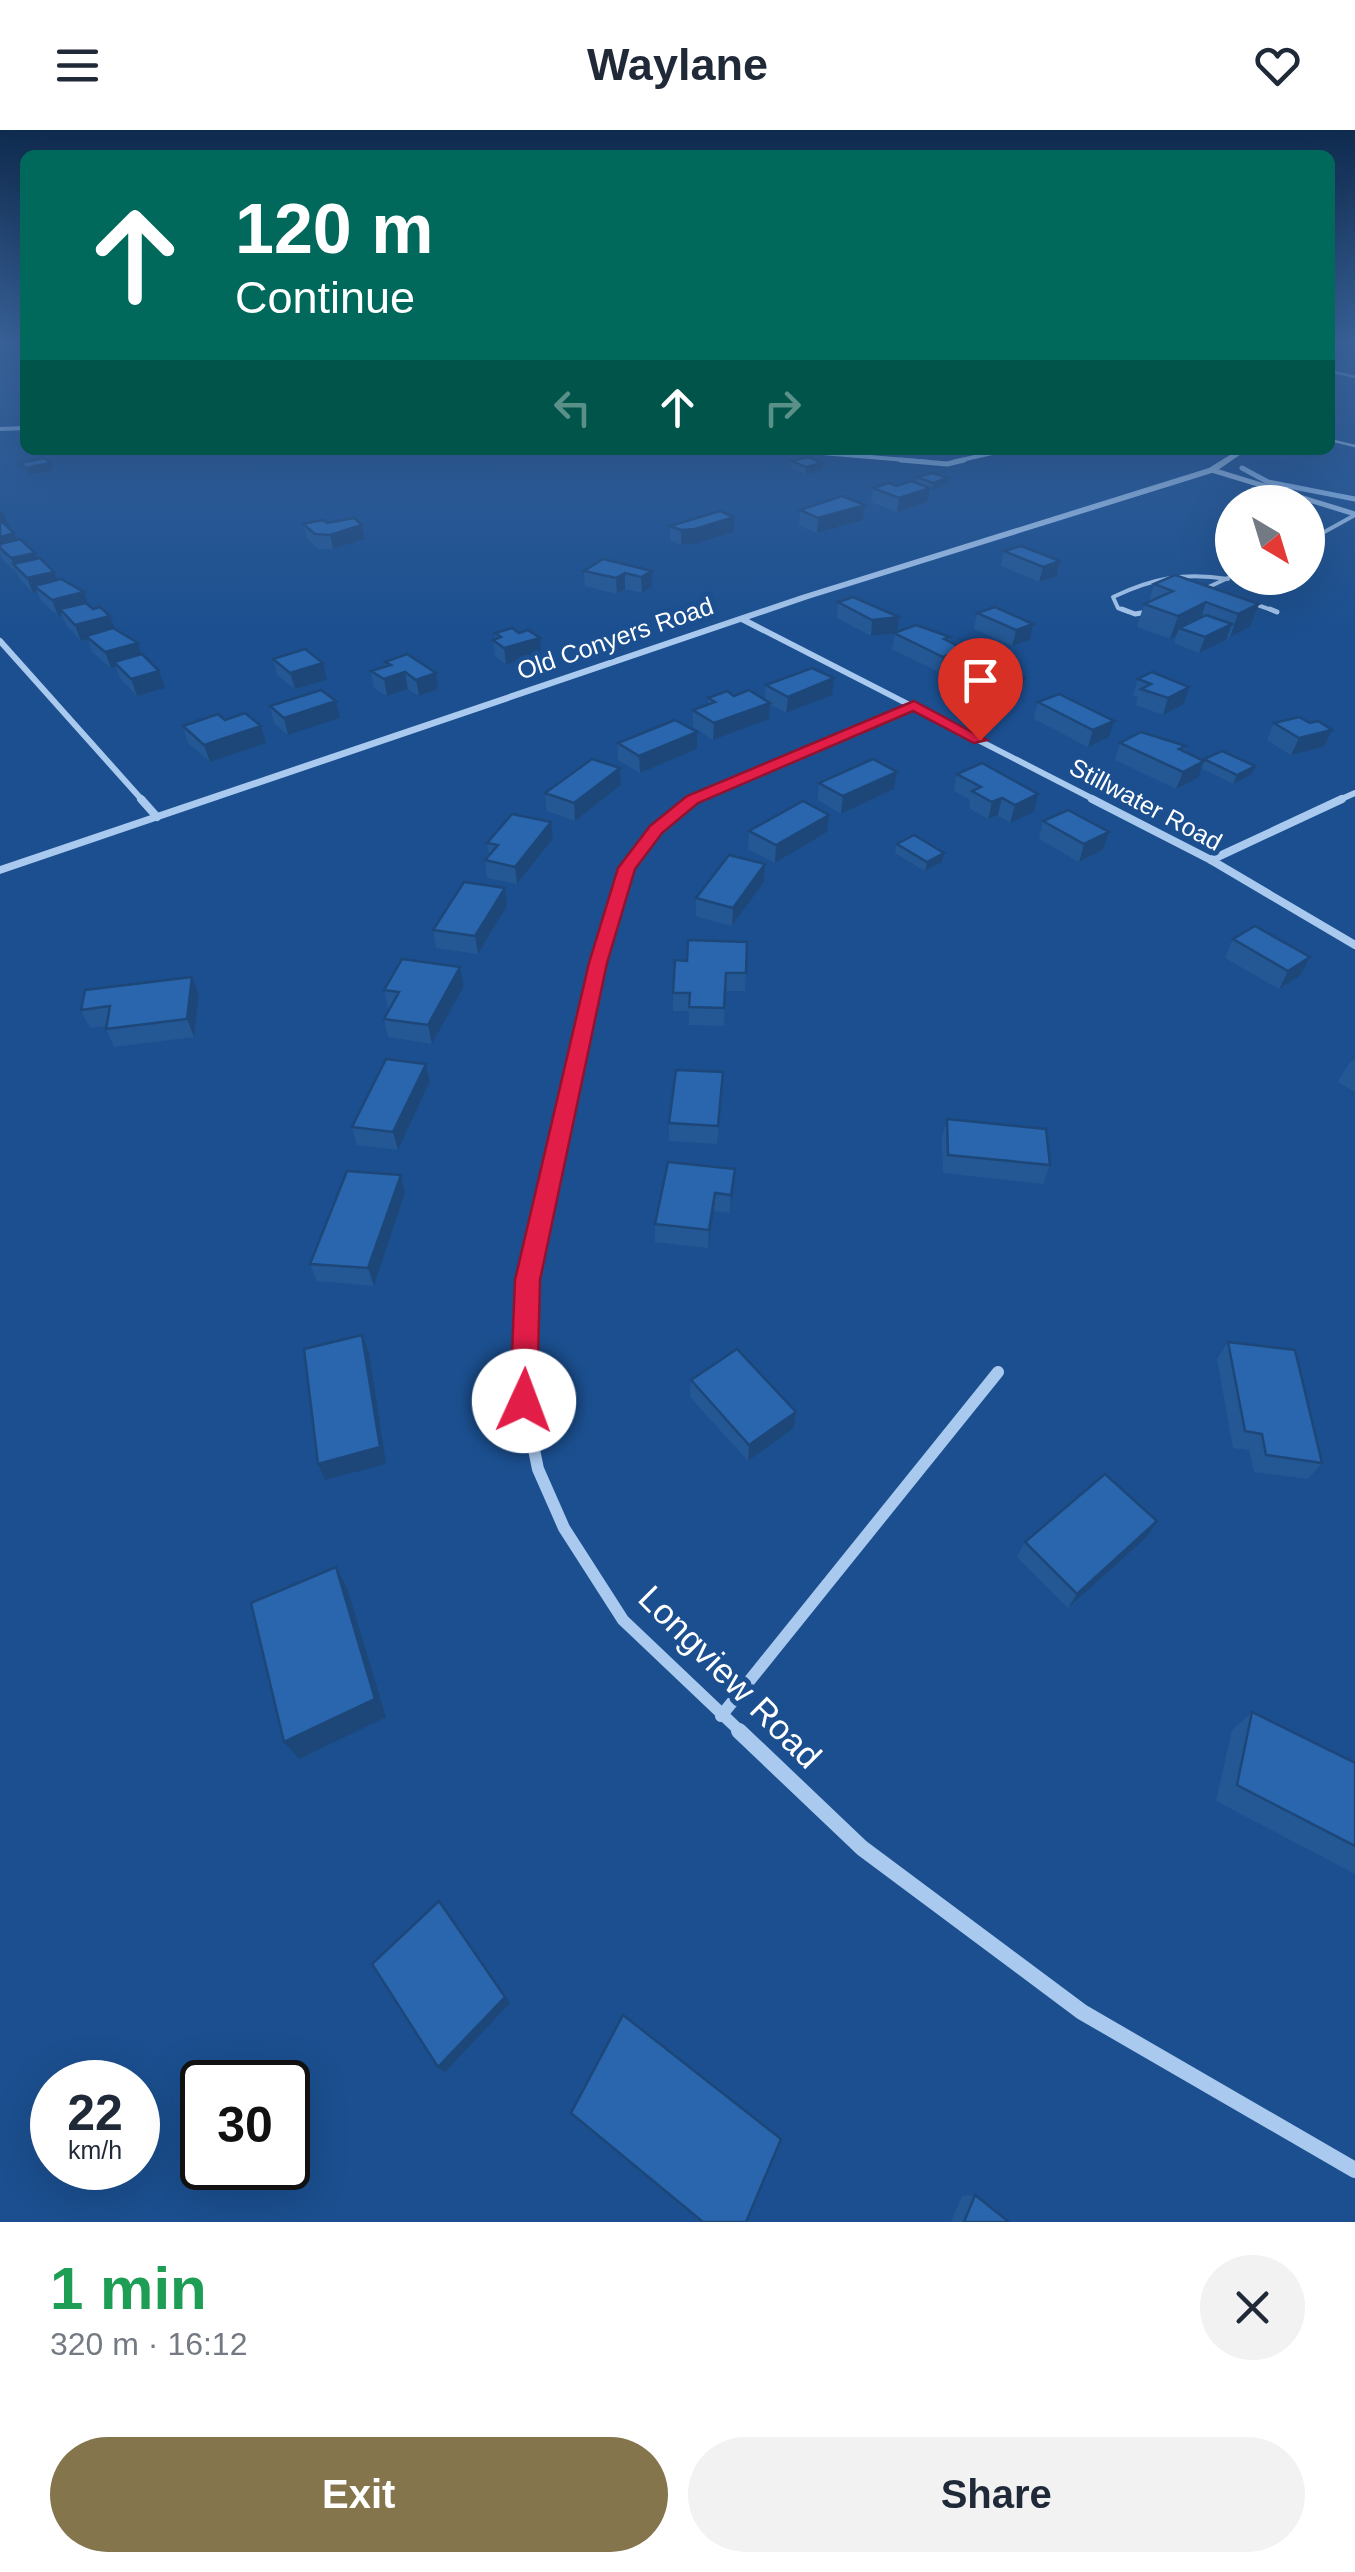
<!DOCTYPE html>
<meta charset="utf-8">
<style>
:root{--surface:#fff;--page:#f2f2f3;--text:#1f2937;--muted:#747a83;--accent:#84754c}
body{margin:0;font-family:Arial,sans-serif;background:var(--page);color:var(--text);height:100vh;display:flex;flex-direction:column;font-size:38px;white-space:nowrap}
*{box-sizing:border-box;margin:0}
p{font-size:32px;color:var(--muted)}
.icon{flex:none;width:55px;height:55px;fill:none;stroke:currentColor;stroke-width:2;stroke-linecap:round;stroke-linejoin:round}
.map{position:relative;height:2092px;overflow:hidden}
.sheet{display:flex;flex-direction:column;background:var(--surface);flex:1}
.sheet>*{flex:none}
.guide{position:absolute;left:20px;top:20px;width:1315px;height:305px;border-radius:15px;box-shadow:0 10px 40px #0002;background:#00695c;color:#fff;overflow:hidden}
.needle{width:65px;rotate:142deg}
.fabs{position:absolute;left:1215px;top:355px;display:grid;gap:20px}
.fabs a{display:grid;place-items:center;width:110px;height:110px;border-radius:50%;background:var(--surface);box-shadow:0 10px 40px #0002;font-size:50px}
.speed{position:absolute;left:30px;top:1930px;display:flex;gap:20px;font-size:50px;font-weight:700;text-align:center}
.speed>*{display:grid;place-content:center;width:130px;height:130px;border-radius:50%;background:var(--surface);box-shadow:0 10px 40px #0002;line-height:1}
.speed small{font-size:25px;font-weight:400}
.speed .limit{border:5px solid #111;border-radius:15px;background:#fff;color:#111}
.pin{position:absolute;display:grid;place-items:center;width:85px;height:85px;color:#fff;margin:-102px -42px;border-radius:50% 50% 50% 0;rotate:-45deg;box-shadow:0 0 10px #0007}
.pin .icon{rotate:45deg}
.me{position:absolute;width:110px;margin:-55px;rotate:2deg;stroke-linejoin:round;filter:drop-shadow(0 0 8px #0008)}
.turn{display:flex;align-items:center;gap:35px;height:210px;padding:0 50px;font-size:45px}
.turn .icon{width:130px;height:130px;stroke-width:2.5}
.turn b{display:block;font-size:70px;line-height:85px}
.lanes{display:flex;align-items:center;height:95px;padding:0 50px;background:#0003;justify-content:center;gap:50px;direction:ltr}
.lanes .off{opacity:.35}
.round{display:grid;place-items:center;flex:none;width:105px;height:105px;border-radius:52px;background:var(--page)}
.overview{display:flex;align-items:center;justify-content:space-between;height:170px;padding:0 50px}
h1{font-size:60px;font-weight:800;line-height:75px;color:#1e9e55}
.button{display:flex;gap:20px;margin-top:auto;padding:20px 50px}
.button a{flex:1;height:115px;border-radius:60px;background:var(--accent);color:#fff;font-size:40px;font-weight:800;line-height:115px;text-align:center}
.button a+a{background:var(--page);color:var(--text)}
header{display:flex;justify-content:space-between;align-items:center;height:130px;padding:0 50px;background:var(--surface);font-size:45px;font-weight:800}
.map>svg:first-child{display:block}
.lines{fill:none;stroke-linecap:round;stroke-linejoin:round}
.stream-far1{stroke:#9cc4f0;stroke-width:4}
.stream{stroke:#9cc4f0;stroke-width:5}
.service-far2{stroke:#a9c9ee;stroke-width:2.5}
.service-far1{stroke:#a9c9ee;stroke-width:4}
.service{stroke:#a9c9ee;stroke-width:5}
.minor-far5{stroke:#a9c9ee;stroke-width:5}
.minor-far4{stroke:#a9c9ee;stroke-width:6}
.minor-far3{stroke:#a9c9ee;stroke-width:8}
.minor-far2{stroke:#a9c9ee;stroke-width:10}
.minor-far1{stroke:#a9c9ee;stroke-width:12}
.minor{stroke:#a9c9ee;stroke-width:16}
.tertiary{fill:#a9c9ee;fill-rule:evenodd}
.wall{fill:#245895}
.shaded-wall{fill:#1d4779}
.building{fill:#2a66ad;stroke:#1d4779;stroke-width:2.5}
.route{fill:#e11d48;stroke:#92132f;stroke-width:2.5}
.labels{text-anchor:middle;stroke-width:10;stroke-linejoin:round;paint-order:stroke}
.far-street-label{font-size:25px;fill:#fff;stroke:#1b4f8f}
.near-street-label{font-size:35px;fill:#fff;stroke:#1b4f8f}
</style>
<header><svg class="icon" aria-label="menu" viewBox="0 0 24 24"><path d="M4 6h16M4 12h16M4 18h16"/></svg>Waylane<svg class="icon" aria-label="heart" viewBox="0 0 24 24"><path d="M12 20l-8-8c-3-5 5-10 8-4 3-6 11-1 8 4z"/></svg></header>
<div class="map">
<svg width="1355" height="2092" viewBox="0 0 1355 2092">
<rect width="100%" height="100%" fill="#1b4f8f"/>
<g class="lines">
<g class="stream-far1">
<polyline points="0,299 25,298"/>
<polyline points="787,320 929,332"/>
<polyline points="953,332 1005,320"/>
</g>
<g class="stream">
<polyline points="901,330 947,334 964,330"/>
<polyline points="1242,338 1268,352 1355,369"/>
</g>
<g class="service-far2">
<polyline points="1330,241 1355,247"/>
<polyline points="1330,310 1355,316"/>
</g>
<g class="service-far1">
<polyline points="1308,411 1355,385"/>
<polyline points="1200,461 1228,448"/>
<polyline points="1249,472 1277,482"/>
<path d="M1129,482L1118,478L1113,467C1153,448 1184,442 1228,449"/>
</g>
<g class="service">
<polyline points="1122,479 1135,484 1148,482"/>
<polyline points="1270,479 1277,482"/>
</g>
<polyline class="minor-far5" points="1212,340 1355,384"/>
<g class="minor-far4">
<polyline points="742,489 1097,671"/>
<polyline points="0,511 143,671"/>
<polyline points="691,671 914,576"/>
<polyline points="1337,671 1355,663"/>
</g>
<g class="minor-far3">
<polyline points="141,669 157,687"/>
<polyline points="1092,669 1211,730 1355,815"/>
<polyline points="1211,730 1342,669"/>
<path d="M581,912C593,855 603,793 626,740C640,711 669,686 696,669"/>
</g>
<polyline class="minor-far2" points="526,1217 528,1150 581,909"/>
<g class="minor-far1">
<polyline points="526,1214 524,1271 538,1339 564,1398 623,1490 742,1603"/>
<polyline points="721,1586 998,1242"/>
</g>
<polyline class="minor" points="739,1601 862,1718 1082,1882 1355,2040"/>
<g class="tertiary">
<polygon points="1335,213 1341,213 1330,225"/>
<polygon points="1238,320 1247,320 1215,342 808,469 0,744 0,736 802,465 1209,338"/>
</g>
</g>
<g class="wall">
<polygon points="791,331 822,340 805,344 791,338"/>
<polygon points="917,347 947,355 930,359 928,372 897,382 871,372 873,358 917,353"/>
<polygon points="0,380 9,396 7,396 17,410 35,423 37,428 57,450 84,462 89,475 115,499 138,513 141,524 165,558 137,566 120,548 116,537 111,538 92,522 88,509 81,511 66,495 62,485 58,486 41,471 37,462 33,463 20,449 17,443 2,429 0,424"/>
<polygon points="800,380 863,390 817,403 799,395"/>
<polygon points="734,387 734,402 695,414 681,415 670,410 670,396"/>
<polygon points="327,393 362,395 365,409 333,419 318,419 307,408 303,394"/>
<polygon points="1004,421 1060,431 1057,446 1039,452 1001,436"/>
<polygon points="584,441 652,441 652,456 642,463 625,459 617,464 585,456"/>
<polygon points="1154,454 1259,474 1250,497 1230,507 1228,506 1226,510 1199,523 1174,513 1176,506 1170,509 1137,497 1144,474 1149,471"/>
<polygon points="838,472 897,502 950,507 949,512 961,535 941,543 892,519 895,503 871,506 837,488"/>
<polygon points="977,483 1033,494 1030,510 1012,516 974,499"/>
<polygon points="495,503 541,524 506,534 495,526 493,510 495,509"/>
<polygon points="273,529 327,550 295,559 277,545"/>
<polygon points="981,529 1021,565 1004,572 961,553 964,536"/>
<polygon points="385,532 438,559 419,566 408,559 387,566 374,558 371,541 386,536"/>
<polygon points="1152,542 1184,574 1163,585 1136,575 1138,567 1133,565 1138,549"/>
<polygon points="766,555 832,565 786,583 770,574 769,589 713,610 693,597 693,580 708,575 708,568 734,566 765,570"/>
<polygon points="1038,572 1109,607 1088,617 1034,589"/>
<polygon points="270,576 340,588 288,605 274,593"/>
<polygon points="225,590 266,613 210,632 188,613 183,596"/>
<polygon points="1274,593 1310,593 1332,600 1324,617 1291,625 1267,610"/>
<polygon points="697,602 697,619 640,643 618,630 618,613"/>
<polygon points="1120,613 1186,616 1184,622 1203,630 1251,645 1233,654 1201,638 1198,648 1176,659 1115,630"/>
<polygon points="620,638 621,655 575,691 547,681 545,663"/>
<polygon points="897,642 894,659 841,684 818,670 819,653"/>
<polygon points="957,644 1034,682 1010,693 998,685 988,689 969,678 970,670 954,661"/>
<polygon points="1043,691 1109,702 1103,720 1079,732 1039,709"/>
<polygon points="749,701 827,702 775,733 748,719"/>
<polygon points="553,709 517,754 487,748 485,730 489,725 487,713"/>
<polygon points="897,714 944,723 942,732 925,741 895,723"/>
<polygon points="765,734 764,752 732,796 696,786 696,768"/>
<polygon points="507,776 478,824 436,818 433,800"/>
<polygon points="1233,809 1310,827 1301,845 1279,859 1225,828"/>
<polygon points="747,812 745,861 725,861 724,896 689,895 689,881 673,881 673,863"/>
<polygon points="460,837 464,856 432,914 388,907 384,889 390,878 388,878 384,860"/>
<polygon points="199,865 194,907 114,917 106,899 106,896 90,898 81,880"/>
<polygon points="1355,929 1355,962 1338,952 1349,933"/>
<polygon points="426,934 430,952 398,1020 357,1015 352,997"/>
<polygon points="722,960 717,1014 669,1011 669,993"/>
<polygon points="947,989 1050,1035 1043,1054 943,1043 942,1008"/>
<polygon points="735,1039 730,1083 714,1081 708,1118 655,1112 655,1094"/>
<polygon points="401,1045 405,1063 374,1156 317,1151 310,1134"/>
<polygon points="1228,1212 1322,1333 1308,1349 1254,1342 1249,1320 1233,1318 1217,1229"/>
<polygon points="691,1250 796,1282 794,1298 748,1331 690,1267"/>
<polygon points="1157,1391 1147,1407 1068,1478 1017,1427 1025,1412"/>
<polygon points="1252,1582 1355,1633 1355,1744 1216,1671 1232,1600"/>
<polygon points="975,2065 1009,2092 951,2092 962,2066"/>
</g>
<g class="shaded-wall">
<polygon points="6,216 8,221 0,223 0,217"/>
<polygon points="51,333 53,340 29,345 26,338"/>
<polygon points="822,333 822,340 805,344 806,337"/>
<polygon points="948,348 947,355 932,360 933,353"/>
<polygon points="930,358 928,372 897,382 899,368"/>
<polygon points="865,375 863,390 817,403 818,388"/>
<polygon points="0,382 3,382 9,396 0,398"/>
<polygon points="734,387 734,402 695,414 681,415 681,400"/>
<polygon points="362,395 365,409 333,419 330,405"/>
<polygon points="14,403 20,418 0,418 0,407"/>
<polygon points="35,423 41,438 13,434 17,443 11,428"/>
<polygon points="1060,431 1057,446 1039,452 1043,437"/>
<polygon points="652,441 652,456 642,463 641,447"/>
<polygon points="54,442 60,457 34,456 37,462 33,463 27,448"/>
<polygon points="625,443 625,459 617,464 616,448"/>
<polygon points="84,462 90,478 60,479 62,485 58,486 52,470"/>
<polygon points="1206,472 1199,496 1179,498 1176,506 1170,509 1178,486"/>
<polygon points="1259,474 1250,497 1230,507 1238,484"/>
<polygon points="110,486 116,502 86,506 88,509 81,511 75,495"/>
<polygon points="899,487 897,503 871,506 872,490"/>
<polygon points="1033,494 1030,510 1012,516 1016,500"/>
<polygon points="1232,494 1226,510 1199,523 1205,507"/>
<polygon points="540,508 541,524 506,534 504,518"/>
<polygon points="138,513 143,529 114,532 116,537 111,538 105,522"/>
<polygon points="964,519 961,535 941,543 943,527"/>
<polygon points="323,533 327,550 295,559 290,543"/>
<polygon points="159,541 165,558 137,566 131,549"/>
<polygon points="405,542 408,559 387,566 384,549"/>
<polygon points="436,543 438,559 419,566 416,550"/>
<polygon points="834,548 832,565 786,583 788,567"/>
<polygon points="1025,548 1021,565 1004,572 1007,556"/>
<polygon points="1189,557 1184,574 1163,585 1168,568"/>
<polygon points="336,571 340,588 288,605 284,588"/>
<polygon points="770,573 769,589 713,610 714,593"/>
<polygon points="1114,591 1109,607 1088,617 1093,600"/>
<polygon points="261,596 266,613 210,632 204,615"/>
<polygon points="1332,600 1324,617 1291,625 1299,608"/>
<polygon points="697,602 697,619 640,643 639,626"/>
<polygon points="1204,631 1198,648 1176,659 1183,642"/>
<polygon points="1255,636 1251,645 1233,654 1237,645"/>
<polygon points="620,638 621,655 575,691 574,673"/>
<polygon points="897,642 894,659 841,684 843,666"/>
<polygon points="1038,664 1034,682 1010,693 1015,675"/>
<polygon points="1002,668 998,685 988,689 992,672"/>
<polygon points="829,685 827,702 775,733 776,715"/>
<polygon points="551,692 553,709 517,754 515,737"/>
<polygon points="1109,702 1103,720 1079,732 1084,714"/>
<polygon points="944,723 942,732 925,741 927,732"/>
<polygon points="765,734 764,752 732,796 733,778"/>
<polygon points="505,758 507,776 478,824 475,806"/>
<polygon points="1310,827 1301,845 1279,859 1288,841"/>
<polygon points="460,837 464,856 432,914 428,895"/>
<polygon points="192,847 199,865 194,907 187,889"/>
<polygon points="426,934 430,952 398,1020 393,1002"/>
<polygon points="735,1039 734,1057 730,1083 731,1065"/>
<polygon points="401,1045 405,1063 374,1156 368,1138"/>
<polygon points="715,1063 714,1081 708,1118 709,1100"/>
<polygon points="362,1205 369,1222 386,1334 325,1350 318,1334"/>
<polygon points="796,1282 794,1298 748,1331 749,1315"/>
<polygon points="1157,1391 1147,1407 1068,1478 1077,1464"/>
<polygon points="336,1437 347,1458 386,1587 299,1629 284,1612"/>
<polygon points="446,1779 510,1873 445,1942 438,1937"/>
</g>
<g class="building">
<polygon points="808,327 822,333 806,337 791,331"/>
<polygon points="44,328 51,333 26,338 20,333"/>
<polygon points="933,343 948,348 933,353 917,347"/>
<polygon points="911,351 930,358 899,368 873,358 889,353 897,356"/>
<polygon points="842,366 865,375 818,388 800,380"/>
<polygon points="720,381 734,387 695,399 681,400 670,396"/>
<polygon points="354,388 362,395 330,405 315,404 303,394 323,390 327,393"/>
<polygon points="0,391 1,391 14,403 0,407"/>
<polygon points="20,409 35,423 11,428 0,418 0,414"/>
<polygon points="1021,416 1060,431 1043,437 1004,421"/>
<polygon points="40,428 54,442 27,448 13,434"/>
<polygon points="603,429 652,441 641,447 625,443 616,448 584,441"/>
<polygon points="1175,445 1259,474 1238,484 1206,472 1178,486 1144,474 1173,461 1154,454"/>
<polygon points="61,449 84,462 52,470 34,456"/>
<polygon points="853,467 899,487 872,490 838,472"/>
<polygon points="86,473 93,479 100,477 110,486 75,495 60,479"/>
<polygon points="995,477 1033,494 1016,500 977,483"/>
<polygon points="1206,485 1232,494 1205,507 1179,498"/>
<polygon points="916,495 950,507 944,509 964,519 943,527 894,503"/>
<polygon points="113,498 138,513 105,522 86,506"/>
<polygon points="512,498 519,503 528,500 540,508 504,518 493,510 501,507 495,503"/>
<polygon points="305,519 323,533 290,543 273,529"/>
<polygon points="142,524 159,541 131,549 114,532"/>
<polygon points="407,524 436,543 416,550 405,542 384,549 371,541 391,535 385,532"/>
<polygon points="981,529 1025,548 1007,556 964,536"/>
<polygon points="812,538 834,548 788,567 766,555"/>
<polygon points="1152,542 1189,557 1168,568 1141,559 1151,554 1138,549"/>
<polygon points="321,560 336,571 284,588 270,576"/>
<polygon points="749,560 770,573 714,593 693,580 715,572 708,568 727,561 734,566"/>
<polygon points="1059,564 1114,591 1093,600 1038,572"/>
<polygon points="245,583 261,596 204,615 183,596 218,584 225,590"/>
<polygon points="1299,587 1310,593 1318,591 1332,600 1299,608 1274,593"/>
<polygon points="675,590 697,602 639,626 618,613"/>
<polygon points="1141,602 1186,616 1179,619 1204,631 1183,642 1120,613"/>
<polygon points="1222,621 1255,636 1237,645 1204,629"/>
<polygon points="592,629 620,638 574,673 545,663"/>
<polygon points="873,629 897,642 843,666 819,653"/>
<polygon points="982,633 1038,664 1015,675 1002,668 992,672 972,661 981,657 957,644"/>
<polygon points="803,671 829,685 776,715 749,701"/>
<polygon points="1068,680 1109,702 1084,714 1043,691"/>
<polygon points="512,684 551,692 515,737 485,730 498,715 487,713"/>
<polygon points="914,705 944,723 927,732 897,714"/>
<polygon points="729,725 765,734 733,778 696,768"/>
<polygon points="464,752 505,758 475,806 433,800"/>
<polygon points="1255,796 1310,827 1288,841 1233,809"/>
<polygon points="688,810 747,812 746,843 726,843 724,878 689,877 690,863 673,863 675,830 687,831"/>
<polygon points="402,829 460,837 428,895 384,889 399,862 384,860"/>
<polygon points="192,847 187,889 106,899 110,876 81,880 85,860"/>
<polygon points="386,929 426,934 393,1002 352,997"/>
<polygon points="676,940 723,942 718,996 669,993"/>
<polygon points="947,989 1046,999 1050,1035 948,1025"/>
<polygon points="668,1032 735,1039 731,1065 715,1063 709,1100 655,1094"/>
<polygon points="347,1041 401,1045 368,1138 310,1134"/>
<polygon points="362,1205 380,1317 318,1334 304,1219"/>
<polygon points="1228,1212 1295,1220 1322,1333 1266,1325 1262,1304 1245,1301"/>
<polygon points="737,1219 796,1282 749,1315 691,1250"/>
<polygon points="1105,1344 1157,1391 1077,1464 1025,1412"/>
<polygon points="336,1437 375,1569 284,1612 251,1473"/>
<polygon points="1252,1582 1355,1633 1355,1716 1237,1655"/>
<polygon points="439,1771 505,1867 438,1937 372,1834"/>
<polygon points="623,1885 781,2009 746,2092 703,2092 571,1983"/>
<polygon points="975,2065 1009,2092 964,2092"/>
</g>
<linearGradient id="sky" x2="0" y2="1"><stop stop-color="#0f2b4f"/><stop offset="0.42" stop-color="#39639b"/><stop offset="1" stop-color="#39639b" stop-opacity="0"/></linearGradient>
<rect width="1355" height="506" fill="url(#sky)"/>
<polygon class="route" points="914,571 987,610 974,613 913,581 698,673 662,703 635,739 607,833 540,1150 537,1271 533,1279 524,1282 514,1279 510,1271 515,1150 589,833 618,738 650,696 687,666"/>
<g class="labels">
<g class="far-street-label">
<text transform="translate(615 508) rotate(-19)" y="9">Old Conyers Road</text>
<text transform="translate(1146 674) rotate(28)" y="9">Stillwater Road</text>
</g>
<g class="near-street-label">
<text transform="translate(730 1547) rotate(45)" y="12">Longview Road</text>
</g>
</g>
</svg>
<div class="fabs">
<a><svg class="needle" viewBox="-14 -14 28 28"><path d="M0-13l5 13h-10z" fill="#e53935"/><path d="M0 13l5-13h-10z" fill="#747a83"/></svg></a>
</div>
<div class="speed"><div>22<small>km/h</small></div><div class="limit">30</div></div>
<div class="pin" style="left:980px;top:610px;background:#d93025"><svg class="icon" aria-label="arrive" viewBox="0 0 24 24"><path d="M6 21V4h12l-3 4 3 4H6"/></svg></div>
<svg class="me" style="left:524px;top:1271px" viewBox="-20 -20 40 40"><circle r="19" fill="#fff"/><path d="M0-13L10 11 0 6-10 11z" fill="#e11d48"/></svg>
<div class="guide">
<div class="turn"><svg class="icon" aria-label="ahead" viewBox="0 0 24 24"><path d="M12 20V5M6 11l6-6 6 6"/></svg><div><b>120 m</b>Continue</div></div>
<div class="lanes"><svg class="icon off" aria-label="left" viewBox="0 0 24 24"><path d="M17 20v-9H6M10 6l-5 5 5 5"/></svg><svg class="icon" aria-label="ahead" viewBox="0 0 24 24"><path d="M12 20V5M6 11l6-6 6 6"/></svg><svg class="icon off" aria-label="right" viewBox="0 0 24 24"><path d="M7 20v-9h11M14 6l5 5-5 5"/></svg></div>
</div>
</div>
<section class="sheet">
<div class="overview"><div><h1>1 min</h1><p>320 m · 16:12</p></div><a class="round"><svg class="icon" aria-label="close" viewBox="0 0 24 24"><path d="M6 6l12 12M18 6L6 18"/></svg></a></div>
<div class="button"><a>Exit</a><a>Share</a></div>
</section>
